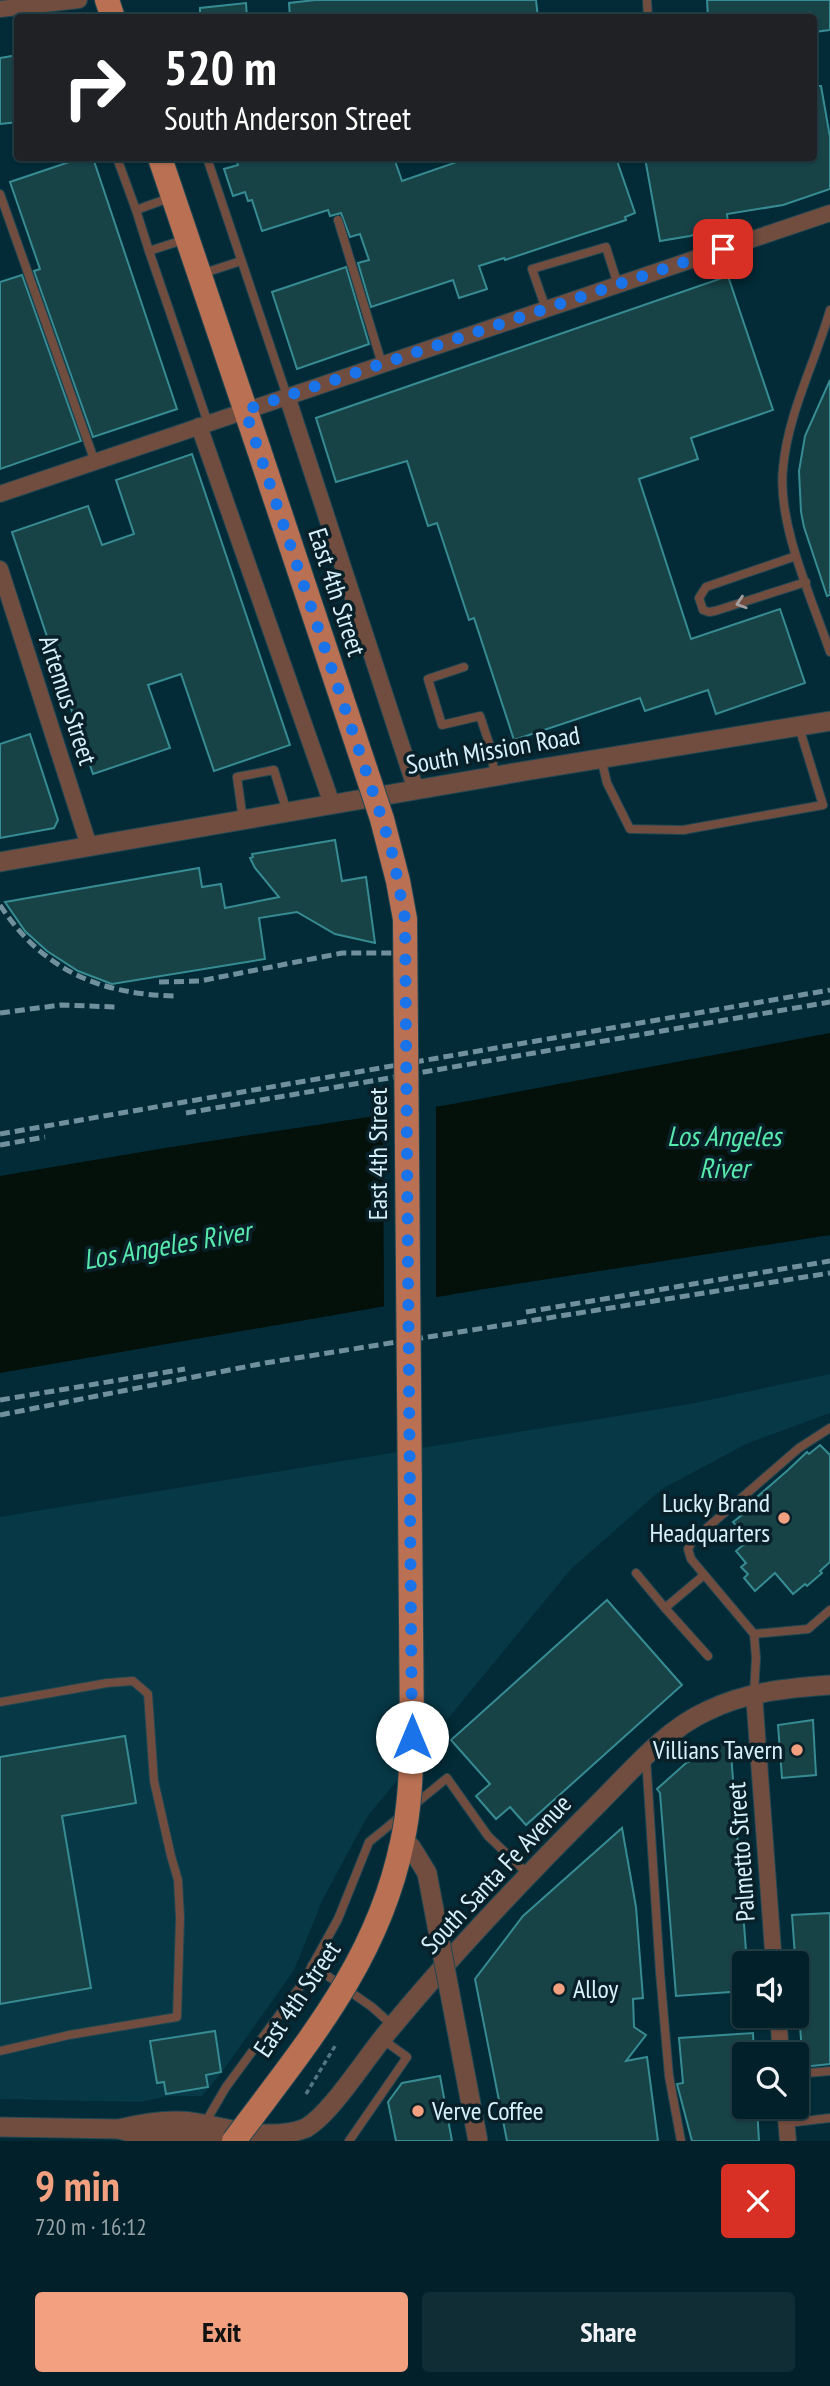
<!DOCTYPE html>
<meta charset="utf-8">
<style>
:root{--surface:#022029;--page:#102d35;--text:#f1f3f6;--muted:#96a3a8;--line:#233e46;--accent:#f2a07f}
body{margin:0;font-family:"PT Sans Narrow",sans-serif;background:var(--page);color:var(--text);height:100vh;display:flex;flex-direction:column;font-size:26px;white-space:nowrap}
*{box-sizing:border-box;margin:0}
p{font-size:23px;color:var(--muted)}
.icon{flex:none;width:38px;height:38px;fill:none;stroke:currentColor;stroke-width:2;stroke-linecap:round;stroke-linejoin:round}
.map{position:relative;height:2141px;overflow:hidden}
.side{display:flex;flex-direction:column;background:var(--surface);flex:1}
.side>*{flex:none}
.banner{position:absolute;left:14px;top:14px;width:803px;height:147px;border-radius:7px;box-shadow:0 2px 5px #0004,0 0 0 2px var(--line);background:#202124;color:#fff;overflow:hidden}
.tools{position:absolute;left:732px;top:1951px;display:grid;gap:14px}
.tools a{display:grid;place-items:center;width:77px;height:77px;border-radius:7px;background:var(--surface);box-shadow:0 2px 5px #0004,0 0 0 2px var(--line);font-size:35px}
.pin{position:absolute;display:grid;place-items:center;width:60px;height:60px;color:#fff;margin:-30px;border-radius:14px;box-shadow:0 4px 10px #0006}
.me{position:absolute;width:77px;margin:-38px;rotate:0deg;stroke-linejoin:round;filter:drop-shadow(0 0 5px #0008)}
.turn{display:flex;align-items:center;gap:24px;height:147px;padding:0 35px;font-size:32px}
.turn .icon{width:91px;height:91px;stroke-width:2.5}
.turn b{display:block;font-size:49px;line-height:60px}
.round{display:grid;place-items:center;flex:none;width:74px;height:74px;border-radius:7px;background:var(--page)}
.summary{display:flex;align-items:center;justify-content:space-between;height:119px;padding:0 35px}
h1{font-size:42px;font-weight:700;line-height:52px;color:var(--accent)}
.cta{display:flex;gap:14px;margin-top:auto;padding:14px 35px}
.cta a{flex:1;height:80px;border-radius:7px;background:var(--accent);color:#111;font-size:28px;font-weight:700;line-height:80px;text-align:center}
.cta a+a{background:var(--page);color:var(--text)}
.map>svg:first-child{display:block}
.built{fill:#073846}
.water{fill:#04100a}
.pier{fill:#022b37}
.building{fill:#174347;stroke:#378b92;stroke-width:2}
.lines{fill:none;stroke-linecap:round;stroke-linejoin:round}
.service-casing{stroke:#204753;stroke-width:10}
.minor-casing{stroke:#204753;stroke-width:18}
.tertiary-casing{stroke:#204753;stroke-width:21}
.primary-casing{stroke:#204753;stroke-width:26}
.path{stroke:#527682;stroke-width:3.5;stroke-dasharray:5 3.5;stroke-linecap:butt}
.service{stroke:#714d3f;stroke-width:8}
.minor{stroke:#714d3f;stroke-width:16}
.tertiary{stroke:#714d3f;stroke-width:19}
.primary{stroke:#ba7153;stroke-width:24}
.rail{stroke:#6f909c;stroke-width:5;stroke-dasharray:10 5;stroke-linecap:butt}
.tertiary-bridge-casing{stroke:#204753;stroke-width:21;stroke-linecap:butt}
.primary-bridge-casing{stroke:#204753;stroke-width:26;stroke-linecap:butt}
.tertiary-bridge{stroke:#714d3f;stroke-width:19}
.primary-bridge{stroke:#ba7153;stroke-width:24}
.oneway{stroke:#a49f9e}
.route{stroke:#1a73e8;stroke-width:12;stroke-dasharray:0 21.6}
.poi-dot{fill:#f2a07f;stroke:#092028;stroke-width:2.5}
.labels{text-anchor:middle;stroke-width:7;stroke-linejoin:round;paint-order:stroke}
.street-label{font-size:26px;fill:#d6f1fc;stroke:#092028}
.poi-label{font-size:26px;fill:#d6f1fc;stroke:#092028;text-anchor:end}
.water-label{font-size:28px;font-style:italic;fill:#58e9ad;stroke:#092028}
</style>
<div class="map">
<svg width="830" height="2141" viewBox="0 0 830 2141">
<rect width="100%" height="100%" fill="#022b37"/>
<polygon class="built" points="830,1374 830,1413 746,1444 662,1489 571,1569 367,1817 323,1899 294,1970 222,2072 202,2096 168,2096 141,2102 0,2099 0,1517 690,1404"/>
<polygon class="water" points="830,1033 830,1235 478,1290 0,1373 0,1176 165,1148 447,1105"/>
<polygon class="pier" points="436,1103 436,1301 384,1311 383,1110"/>
<g class="building">
<polygon points="315,0 536,0 538,18 290,18 289,3"/>
<polygon points="707,0 830,0 830,30 814,32 814,18 810,18 810,13 773,18 708,18"/>
<polygon points="246,3 247,18 200,18 200,8"/>
<polygon points="18,55 18,122 0,124 0,58"/>
<polygon points="814,86 821,86 830,137 830,189 783,205 727,214 728,223 690,236 660,241 645,158 814,158"/>
<polygon points="81,158 93,158 177,409 93,437 34,271 40,269 10,182"/>
<polygon points="236,158 394,158 402,181 460,161 459,158 616,158 635,213 625,217 626,220 574,237 505,260 504,258 479,266 487,289 459,298 453,280 371,307 358,263 369,260 360,234 350,237 341,213 330,216 328,210 262,231 252,200 248,201 245,192 233,196 224,169 238,165"/>
<polygon points="346,267 369,344 297,369 272,292"/>
<polygon points="22,275 81,441 0,469 0,282"/>
<polygon points="728,276 773,410 691,438 698,459 639,479 691,639 780,609 805,683 716,714 708,690 645,711 640,698 514,740 474,618 469,620 437,523 428,526 407,461 336,482 316,418"/>
<polygon points="830,380 830,595 827,596 804,527 801,512 799,471 805,436"/>
<polygon points="192,454 290,745 214,771 181,674 148,685 170,748 93,774 12,532 88,506 102,545 134,534 116,480"/>
<polygon points="30,734 58,820 54,828 0,838 0,744"/>
<polygon points="335,840 342,881 366,877 375,943 335,934 297,912 259,918 265,959 112,984 78,971 47,951 25,931 5,902 199,868 202,887 221,884 225,908 279,897 255,868 250,858 253,857 252,854"/>
<polygon points="820,1445 830,1455 830,1562 820,1571 822,1573 807,1586 805,1584 793,1594 775,1573 755,1591 744,1578 748,1574 741,1567 746,1563 736,1551 749,1540 733,1522 743,1514 741,1511 788,1470 807,1452 809,1454"/>
<polygon points="607,1600 682,1685 526,1825 510,1807 496,1819 476,1796 490,1784 451,1740"/>
<polygon points="813,1720 816,1775 782,1778 778,1725"/>
<polygon points="125,1736 136,1803 62,1816 91,1988 0,2004 0,1757"/>
<polygon points="730,1740 747,1964 744,1964 744,1991 676,1996 660,1793 657,1789 686,1763"/>
<polygon points="622,1828 636,1907 643,1998 633,1999 634,2027 646,2035 626,2061 647,2057 658,2141 507,2141 475,1979 523,1916"/>
<polygon points="830,1913 830,2064 803,2067 792,1915"/>
<polygon points="215,2031 221,2072 206,2075 208,2087 166,2094 164,2082 157,2083 150,2041"/>
<polygon points="753,2033 754,2054 744,2054 744,2107 757,2107 759,2141 692,2141 677,2084 683,2083 679,2038"/>
<polygon points="440,2076 452,2141 396,2141 388,2102 402,2083"/>
</g>
<g class="lines">
<g class="service-casing">
<g id="service">
<polyline points="647,0 648,18"/>
<polyline points="117,158 136,210"/>
<polyline points="207,158 287,396"/>
<polyline points="0,194 95,462"/>
<polyline points="338,220 382,364"/>
<polyline points="183,240 149,251 208,423"/>
<polyline points="149,251 136,210 172,197"/>
<polyline points="201,274 241,261"/>
<polyline points="546,309 532,269 606,247 618,285"/>
<path d="M830,310C815,363 788,413 783,468C777,524 812,599 830,652"/>
<polyline points="796,556 706,587 699,598 703,610 709,612 715,611 806,582"/>
<polyline points="464,667 428,679 442,725 480,716 490,746 495,776"/>
<polyline points="601,758 607,783 630,829 683,830 823,805 799,727"/>
<polyline points="243,820 237,777 274,770 287,812"/>
<polyline points="636,1573 665,1608"/>
<polyline points="704,1575 665,1608 708,1656"/>
<polyline points="754,1634 808,1629 830,1610"/>
<polyline points="754,1694 756,1658 754,1634 691,1559 688,1549 693,1540 799,1448 830,1428"/>
<polyline points="0,1702 107,1683 133,1681 148,1694 154,1781 171,1856 178,1880 180,1918 177,2017 69,2035 0,2051"/>
<polyline points="646,1757 660,1972 669,2076 681,2141"/>
<polyline points="414,1805 447,1778 488,1836 528,1874"/>
<polyline points="312,1965 372,2007 392,2025"/>
<polyline points="796,2074 830,2071"/>
<polyline points="205,2123 226,2087 302,1984 338,1919 369,1842 401,1816"/>
<polyline points="787,2123 830,2118"/>
<polyline points="349,2141 407,2057 382,2039"/>
</g>
</g>
<g class="minor-casing">
<g id="minor">
<polyline points="0,9 79,0"/>
<polyline points="287,396 416,790"/>
<polyline points="199,426 332,804"/>
<polyline points="0,494 830,213"/>
<polyline points="0,569 89,846"/>
<polyline points="754,1694 774,1964"/>
<polyline points="778,2016 781,2054"/>
<polyline points="785,2107 788,2141"/>
</g>
</g>
<g class="tertiary-casing">
<g id="tertiary">
<polyline points="0,862 519,772 830,721"/>
<polyline points="0,2127 119,2129 152,2138 196,2140 228,2134"/>
<path d="M119,2129C144,2123 172,2118 198,2123C231,2130 273,2141 306,2128C333,2112 368,2054 391,2028C456,1949 527,1875 599,1803C631,1771 665,1730 707,1711C745,1692 788,1688 830,1685"/>
</g>
</g>
<g class="primary-casing">
<g id="primary">
<polyline points="107,0 113,18"/>
<polyline points="160,158 259,450"/>
</g>
</g>
<polyline class="path" points="306,2094 335,2046"/>
<use href="#service" class="service"/>
<use href="#minor" class="minor"/>
<use href="#tertiary" class="tertiary"/>
<use href="#primary" class="primary"/>
<g class="rail">
<path d="M0,905C42,970 101,995 177,996"/>
<polyline points="159,982 200,981 342,953 407,953"/>
<polyline points="0,1013 61,1005 116,1007"/>
<polyline points="186,1113 830,1002"/>
<polyline points="0,1134 830,990"/>
<polyline points="0,1145 45,1137"/>
<polyline points="526,1312 830,1261"/>
<polyline points="0,1400 185,1369"/>
<polyline points="0,1415 265,1363 830,1273"/>
</g>
<g class="tertiary-bridge-casing">
<polyline id="tertiary-bridge" points="403,1842 411,1847 427,1873 478,2141"/>
</g>
<g class="primary-bridge-casing">
<path id="primary-bridge" d="M234,2141C305,2045 377,1963 402,1843C410,1808 411,1772 412,1737L405,919L398,881L382,819L259,450"/>
</g>
<use href="#tertiary-bridge" class="tertiary-bridge"/>
<use href="#primary-bridge" class="primary-bridge"/>
</g>
<defs><path id="oneway-chevron" d="M-2-3.5L2.5 0L-2 3.5" fill="none" stroke-width="1.6" stroke-linecap="round" stroke-linejoin="round" transform="scale(1.75)"/></defs>
<use class="oneway" href="#oneway-chevron" transform="translate(741 603) rotate(162)"/>
<g class="lines">
<polyline class="route" points="412,1737 405,919 393,856 382,819 245,410 723,249"/>
</g>
<g class="poi-dot">
<circle cx="784" cy="1518" r="7"/>
<circle cx="797" cy="1750" r="7"/>
<circle cx="559" cy="1989" r="7"/>
<circle cx="418" cy="2111" r="7"/>
</g>
<g class="labels">
<g class="street-label">
<text transform="translate(337 592) rotate(72)" y="9">East 4th Street</text>
<text transform="translate(68 700) rotate(72)" y="9">Artemus Street</text>
<text transform="translate(493 750) rotate(-10)" y="9">South Mission Road</text>
<text transform="translate(378 1154) rotate(-90)" y="9">East 4th Street</text>
<text transform="translate(741 1852) rotate(-94)" y="9">Palmetto Street</text>
<text transform="translate(496 1874) rotate(-47)" y="9">South Santa Fe Avenue</text>
<text transform="translate(297 1999) rotate(-56)" y="9">East 4th Street</text>
</g>
<g class="poi-label">
<text x="770" y="1512">Lucky Brand<tspan x="770" dy="30">Headquarters</tspan></text>
<text x="783" y="1759">Villians Tavern</text>
<text x="573" y="1998" text-anchor="start">Alloy</text>
<text x="432" y="2120" text-anchor="start">Verve Coffee</text>
</g>
<g class="water-label">
<text x="724" y="1146">Los Angeles<tspan x="724" dy="32">River</tspan></text>
<text transform="translate(167 1245) rotate(-10)" y="10">Los Angeles River</text>
</g>
</g>
</svg>
<div class="tools">
<a><svg class="icon" aria-label="sound" viewBox="0 0 24 24"><path d="M4 9h4l5-4v14l-5-4H4zM17 9q2 3 0 6"/></svg></a>
<a><svg class="icon" aria-label="search" viewBox="0 0 24 24"><circle cx="10" cy="10" r="6"/><path d="M15 15l6 6"/></svg></a>
</div>
<div class="pin" style="left:723px;top:249px;background:#d93025"><svg class="icon" aria-label="arrive" viewBox="0 0 24 24"><path d="M6 21V4h12l-3 4 3 4H6"/></svg></div>
<svg class="me" style="left:412px;top:1737px" viewBox="-20 -20 40 40"><circle r="19" fill="#fff"/><path d="M0-13L10 11 0 6-10 11z" fill="#1a73e8"/></svg>
<div class="banner">
<div class="turn"><svg class="icon" aria-label="right" viewBox="0 0 24 24"><path d="M7 20v-9h11M14 6l5 5-5 5"/></svg><div><b>520 m</b>South Anderson Street</div></div>
</div>
</div>
<section class="side">
<div class="summary"><div><h1>9 min</h1><p>720 m · 16:12</p></div><a class="round" style="background:#d93025;color:#fff"><svg class="icon" aria-label="close" viewBox="0 0 24 24"><path d="M6 6l12 12M18 6L6 18"/></svg></a></div>
<div class="cta"><a>Exit</a><a>Share</a></div>
</section>
